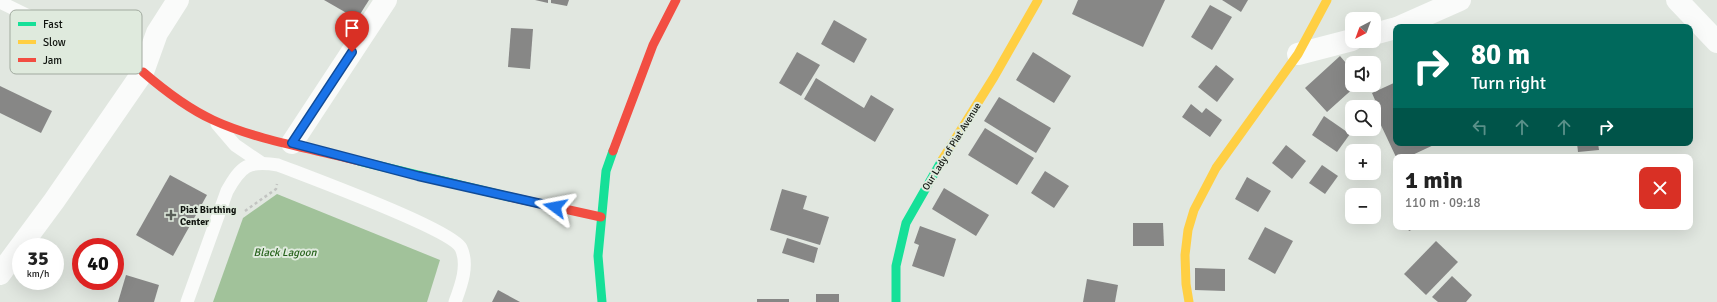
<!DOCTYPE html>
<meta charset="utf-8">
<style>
:root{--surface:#fff;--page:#f6f6f6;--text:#222;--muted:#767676}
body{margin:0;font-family:Signika,sans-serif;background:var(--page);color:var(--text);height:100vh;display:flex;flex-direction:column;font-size:15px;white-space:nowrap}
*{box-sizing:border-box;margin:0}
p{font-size:13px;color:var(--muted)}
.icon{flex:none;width:22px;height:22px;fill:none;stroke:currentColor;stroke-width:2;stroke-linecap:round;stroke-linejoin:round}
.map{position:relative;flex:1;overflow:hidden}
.side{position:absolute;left:1393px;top:154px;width:300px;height:76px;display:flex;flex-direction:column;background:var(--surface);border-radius:8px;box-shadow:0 4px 16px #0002}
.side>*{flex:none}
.banner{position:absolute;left:1393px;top:24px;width:300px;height:122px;border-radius:8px;box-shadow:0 4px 16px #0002;background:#00695c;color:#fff;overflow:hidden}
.needle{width:26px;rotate:221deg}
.buttons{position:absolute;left:1345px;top:12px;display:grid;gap:8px}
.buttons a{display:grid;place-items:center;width:36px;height:36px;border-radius:8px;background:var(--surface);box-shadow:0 4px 16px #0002;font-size:20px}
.speed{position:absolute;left:12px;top:238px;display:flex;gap:8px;font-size:20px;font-weight:700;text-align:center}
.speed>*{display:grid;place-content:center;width:52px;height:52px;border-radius:50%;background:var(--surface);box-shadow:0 4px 16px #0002;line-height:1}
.speed small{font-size:10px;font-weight:400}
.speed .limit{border:6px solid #d22;background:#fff;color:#111}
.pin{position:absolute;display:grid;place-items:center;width:34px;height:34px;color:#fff;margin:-41px -17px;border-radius:50% 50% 50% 0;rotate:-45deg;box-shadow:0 0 4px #0007}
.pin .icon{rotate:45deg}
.me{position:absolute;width:44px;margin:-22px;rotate:283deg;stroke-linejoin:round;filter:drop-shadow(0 0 3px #0008)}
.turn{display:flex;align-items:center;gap:14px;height:84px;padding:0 12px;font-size:18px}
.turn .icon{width:52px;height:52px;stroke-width:2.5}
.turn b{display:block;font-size:28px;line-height:34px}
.lanes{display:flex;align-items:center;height:38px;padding:0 12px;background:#0003;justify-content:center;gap:20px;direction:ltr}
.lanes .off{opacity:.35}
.round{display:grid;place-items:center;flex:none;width:42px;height:42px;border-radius:8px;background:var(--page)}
.headline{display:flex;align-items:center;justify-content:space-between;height:68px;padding:0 12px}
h1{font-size:24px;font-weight:800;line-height:30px}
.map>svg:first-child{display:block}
.water{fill:#a1c29a}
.building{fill:#878786}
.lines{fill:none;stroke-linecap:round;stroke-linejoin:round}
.path{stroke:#c2c4c1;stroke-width:2.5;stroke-dasharray:3 3;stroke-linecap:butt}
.lane{stroke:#fafbfa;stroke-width:13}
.street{stroke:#fafbfa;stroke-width:22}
.fast{stroke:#16e098;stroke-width:9}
.slow{stroke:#ffcf43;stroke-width:9}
.jam{stroke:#f24e42;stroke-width:9}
.route-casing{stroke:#114b97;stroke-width:10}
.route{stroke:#1a73e8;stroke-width:7}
.poi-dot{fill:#595e58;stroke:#dfeadd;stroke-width:1.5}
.labels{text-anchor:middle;stroke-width:4;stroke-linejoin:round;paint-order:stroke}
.street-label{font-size:10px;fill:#10140f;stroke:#dfeadd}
.poi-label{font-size:10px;font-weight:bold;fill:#10140f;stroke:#dfeadd;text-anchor:start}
.water-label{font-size:11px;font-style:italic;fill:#26611b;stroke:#dfeadd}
.key{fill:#dfeadd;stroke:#a1aa9f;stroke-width:1}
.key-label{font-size:11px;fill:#10140f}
</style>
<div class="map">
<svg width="1717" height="302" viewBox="0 0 1717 302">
<rect width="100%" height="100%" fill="#e1e7e0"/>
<polygon class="water" points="277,194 440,260 427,302 213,302 243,218"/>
<g class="building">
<polygon points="324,0 369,0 357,19"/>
<polygon points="535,0 548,0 548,3"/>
<polygon points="551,0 569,0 567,6 551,3"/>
<polygon points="1078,0 1165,0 1143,47 1072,14"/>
<polygon points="1222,0 1248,0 1241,12"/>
<polygon points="1210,5 1232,17 1212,50 1191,37"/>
<polygon points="834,20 867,39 854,63 821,44"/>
<polygon points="511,28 533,29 530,69 508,67"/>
<polygon points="797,52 820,65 801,96 779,83"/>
<polygon points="1033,52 1071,76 1054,103 1016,80"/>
<polygon points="1340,56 1352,70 1352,85 1357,85 1327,112 1305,88"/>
<polygon points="1216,65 1234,79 1217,102 1198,87"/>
<polygon points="816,78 864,108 871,95 894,109 875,142 804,99"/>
<polygon points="1396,82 1396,143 1438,143 1408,157 1396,157 1370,102 1375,100 1372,93"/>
<polygon points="0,86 52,111 41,133 0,113"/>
<polygon points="999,97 1051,128 1036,153 984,121"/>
<polygon points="1191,104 1202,113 1206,108 1222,120 1210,137 1182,117"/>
<polygon points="1324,116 1350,134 1337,152 1312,135"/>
<polygon points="985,128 1034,158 1017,185 968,155"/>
<polygon points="1577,143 1598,143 1599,150 1578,152"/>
<polygon points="1286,145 1306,161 1292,179 1272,163"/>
<polygon points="1322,165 1338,176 1325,194 1309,183"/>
<polygon points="1045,171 1069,186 1054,208 1031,193"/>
<polygon points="170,175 207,195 173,256 136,235"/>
<polygon points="1247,177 1271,191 1258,212 1235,199"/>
<polygon points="944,188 989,215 976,236 932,209"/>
<polygon points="782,189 807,196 803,209 829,217 820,245 770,230"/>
<polygon points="1133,223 1163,223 1164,246 1133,246"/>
<polygon points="920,226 956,239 944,277 912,266 919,245 914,243"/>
<polygon points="1265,227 1293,241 1275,274 1248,259"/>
<polygon points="1407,227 1418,227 1409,231"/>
<polygon points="787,238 818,248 814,263 782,253"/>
<polygon points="1436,241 1458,262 1426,295 1404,274"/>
<polygon points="1195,268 1225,269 1225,291 1195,290"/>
<polygon points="126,275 159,285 154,302 118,302"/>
<polygon points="1452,276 1472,295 1466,302 1438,302 1432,297"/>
<polygon points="1087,279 1118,285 1115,302 1083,302"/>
<polygon points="498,290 520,302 492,302"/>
<rect x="816" y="294" width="23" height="8"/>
<rect x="757" y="299" width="32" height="3"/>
</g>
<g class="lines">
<polyline class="path" points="245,211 276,189 277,184"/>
<g class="lane">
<polyline points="0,2 143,72"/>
<polyline points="217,124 235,145 260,162"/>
<path d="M187,302L227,191C241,166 248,160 278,165C306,176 451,229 461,248C469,265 461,286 455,302"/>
</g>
<g class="street">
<polyline points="1677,0 1717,42"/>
<polyline points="1399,27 1460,0"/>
<polyline points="1374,34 1396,28"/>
<polyline points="1298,54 1352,40"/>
<polyline points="292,143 386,0"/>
<polyline points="0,274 54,201 143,72 157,33 178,0"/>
</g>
<g class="fast">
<polyline points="359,161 510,197"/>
<polyline points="602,302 598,256 606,171 613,151"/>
<polyline points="896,302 896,266 906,223 942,160"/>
</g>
<g class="slow">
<polyline points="942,160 994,77 1038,0"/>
<polyline points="1189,302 1186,284 1185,255 1188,230 1194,210 1216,168 1298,54 1327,0"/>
</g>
<g class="jam">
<path d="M143,72C165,91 187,108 213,120C256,140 313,149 359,161"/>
<polyline points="613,151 653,45 676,0"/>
<polyline points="510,197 601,217"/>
</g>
</g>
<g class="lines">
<g class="route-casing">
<polyline id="route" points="352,52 292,143 418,176 555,207"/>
</g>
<use href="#route" class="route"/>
</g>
<path class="poi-dot" d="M169 209h4v4h4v4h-4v4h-4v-4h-4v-4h4z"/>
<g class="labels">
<g class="street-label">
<text transform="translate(951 146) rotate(-58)" y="4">Our Lady of Piat Avenue</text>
</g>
<g class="poi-label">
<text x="180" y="213">Piat Birthing<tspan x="180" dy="12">Center</tspan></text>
</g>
<g class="water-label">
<text x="285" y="256">Black Lagoon</text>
</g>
</g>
<rect x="10" y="10" width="132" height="64" rx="6" class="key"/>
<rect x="18" y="22" width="18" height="4" fill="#16e098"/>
<rect x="18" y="40" width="18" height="4" fill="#ffcf43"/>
<rect x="18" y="58" width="18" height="4" fill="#f24e42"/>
<g class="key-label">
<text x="43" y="28">Fast</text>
<text x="43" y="46">Slow</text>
<text x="43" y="64">Jam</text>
</g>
</svg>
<div class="buttons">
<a><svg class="needle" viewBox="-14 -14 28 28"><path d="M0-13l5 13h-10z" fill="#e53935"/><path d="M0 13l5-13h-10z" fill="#767676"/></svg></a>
<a><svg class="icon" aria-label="sound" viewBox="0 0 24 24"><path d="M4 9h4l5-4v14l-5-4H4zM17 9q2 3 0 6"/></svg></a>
<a><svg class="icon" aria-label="search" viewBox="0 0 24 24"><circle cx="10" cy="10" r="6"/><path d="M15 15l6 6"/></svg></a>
<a>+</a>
<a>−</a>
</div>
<div class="speed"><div>35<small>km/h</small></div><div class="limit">40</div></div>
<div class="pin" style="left:352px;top:52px;background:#d93025"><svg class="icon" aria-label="arrive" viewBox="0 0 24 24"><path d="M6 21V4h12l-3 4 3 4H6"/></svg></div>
<svg class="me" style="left:555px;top:207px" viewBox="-20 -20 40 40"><path d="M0-17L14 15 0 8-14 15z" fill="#1a73e8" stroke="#fff" stroke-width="4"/></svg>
<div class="banner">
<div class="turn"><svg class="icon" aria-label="right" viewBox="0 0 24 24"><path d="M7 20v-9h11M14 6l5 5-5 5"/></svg><div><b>80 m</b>Turn right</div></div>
<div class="lanes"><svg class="icon off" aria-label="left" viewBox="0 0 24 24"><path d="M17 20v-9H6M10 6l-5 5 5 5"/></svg><svg class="icon off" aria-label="ahead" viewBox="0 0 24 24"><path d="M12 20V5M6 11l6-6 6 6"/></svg><svg class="icon off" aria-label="ahead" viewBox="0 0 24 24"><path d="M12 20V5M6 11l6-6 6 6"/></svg><svg class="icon" aria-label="right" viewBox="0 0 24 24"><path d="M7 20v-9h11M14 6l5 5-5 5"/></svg></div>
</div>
<section class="side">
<div class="headline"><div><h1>1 min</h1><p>110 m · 09:18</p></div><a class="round" style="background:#d93025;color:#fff"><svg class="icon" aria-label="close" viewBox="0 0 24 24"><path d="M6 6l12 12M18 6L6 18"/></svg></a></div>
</section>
</div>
